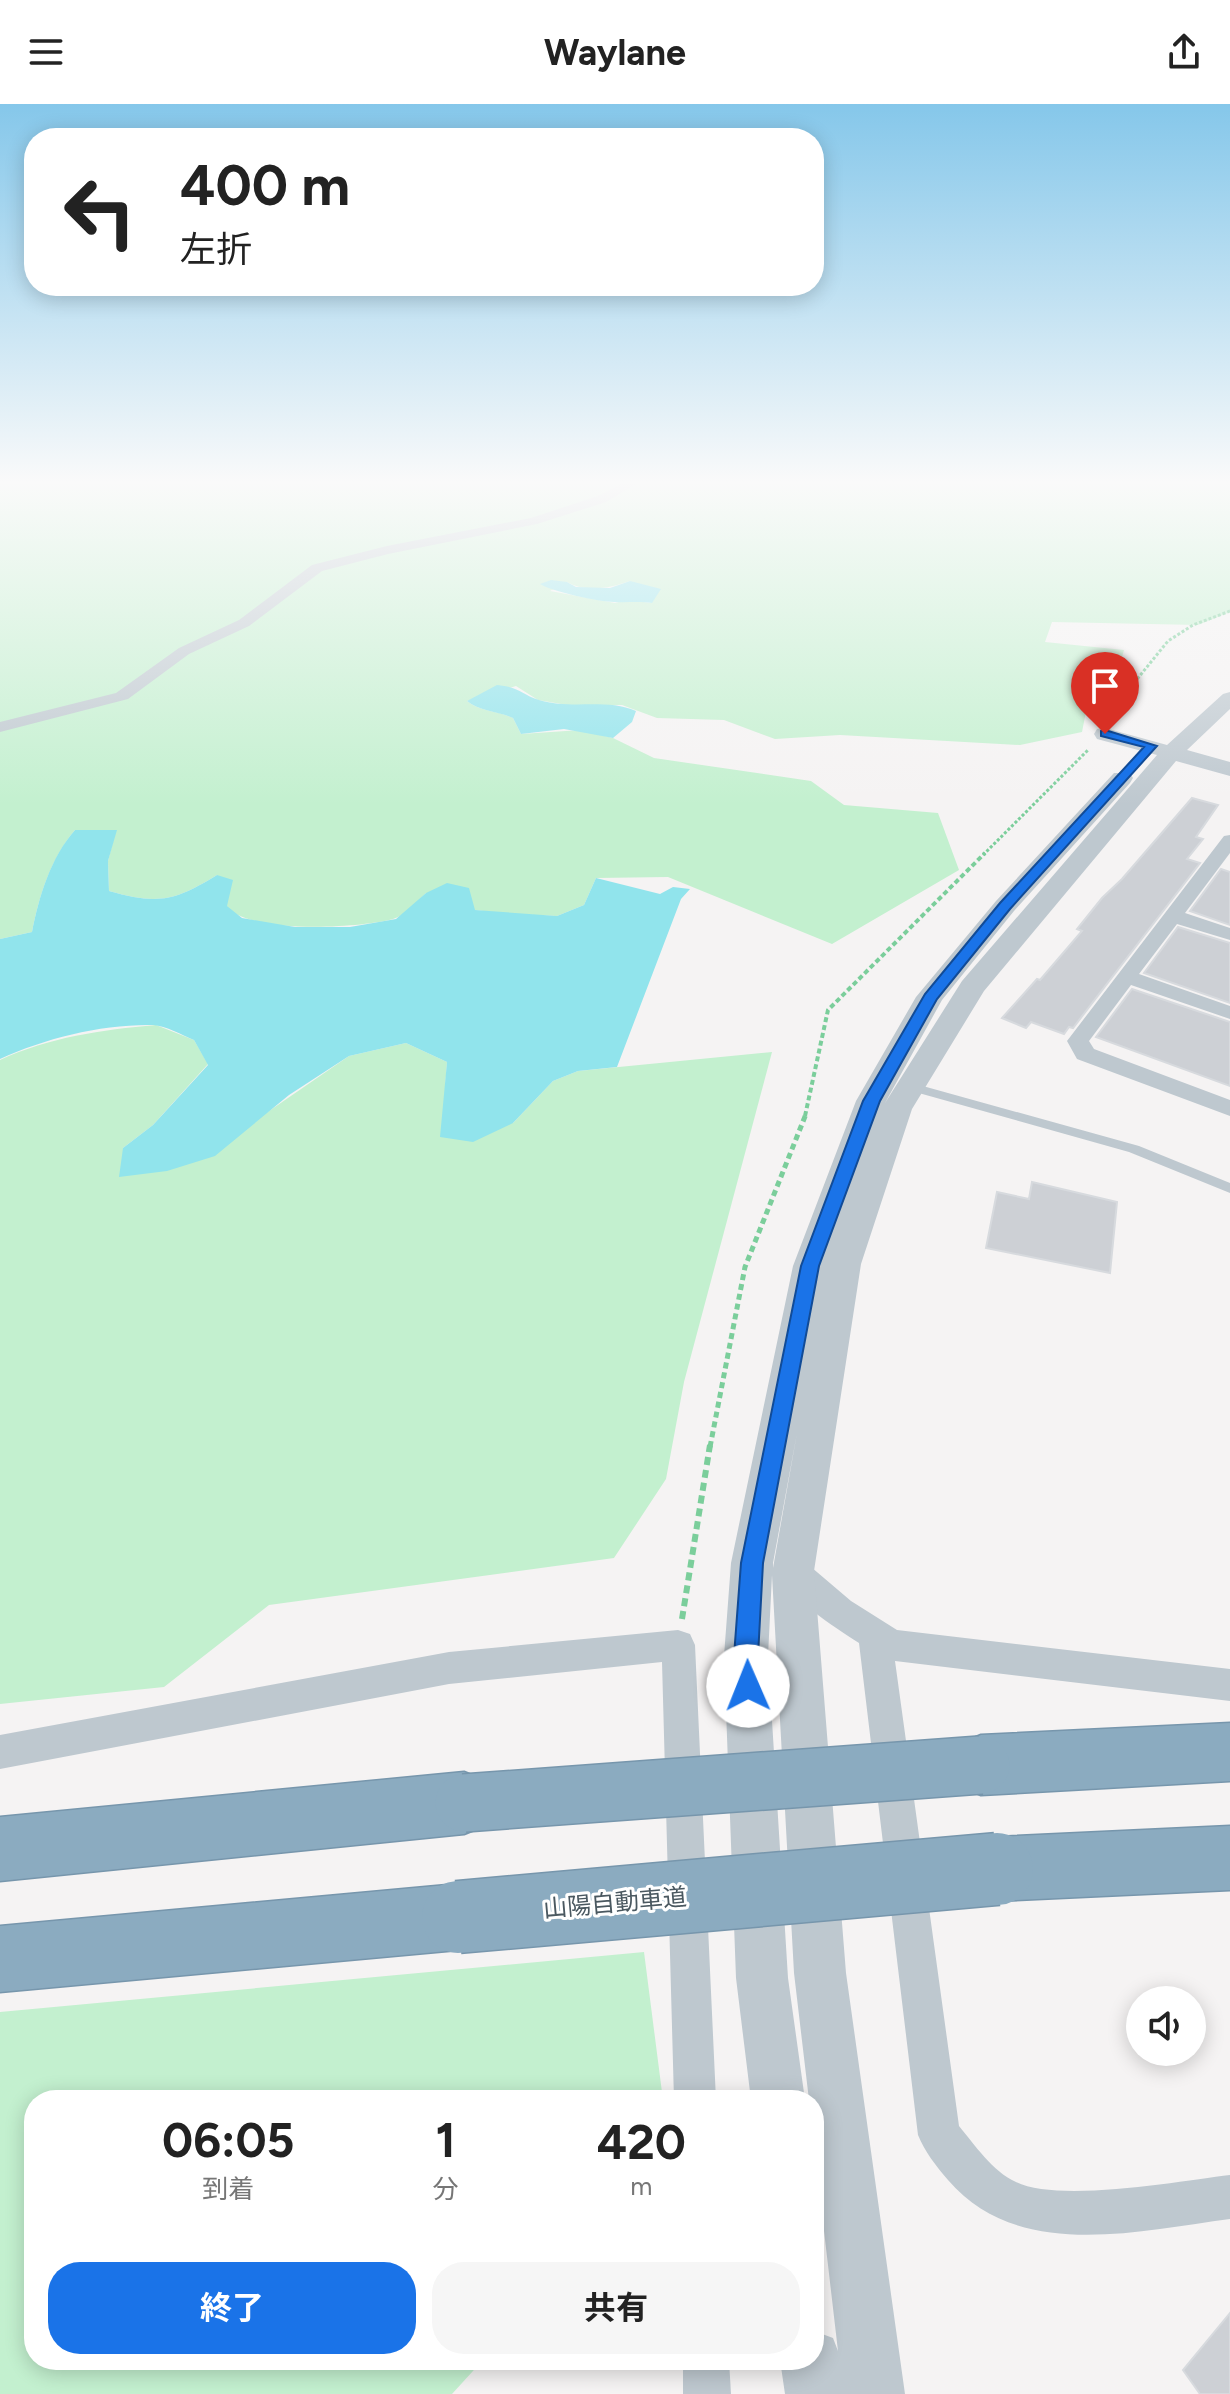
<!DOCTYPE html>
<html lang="ja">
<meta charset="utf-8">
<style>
:root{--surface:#fff;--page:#f6f6f6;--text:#222;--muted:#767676;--accent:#1a73e8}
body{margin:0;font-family:Figtree,"Noto Sans JP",sans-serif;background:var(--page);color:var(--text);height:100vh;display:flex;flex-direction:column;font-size:30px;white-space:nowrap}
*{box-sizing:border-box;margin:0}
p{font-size:26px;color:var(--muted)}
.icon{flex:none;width:44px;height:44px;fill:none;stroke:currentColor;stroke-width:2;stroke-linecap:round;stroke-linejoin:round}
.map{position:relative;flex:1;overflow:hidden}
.details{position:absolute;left:24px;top:1986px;width:800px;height:280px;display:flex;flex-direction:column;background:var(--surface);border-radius:32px;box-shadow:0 4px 20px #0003}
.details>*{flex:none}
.hud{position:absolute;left:24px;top:24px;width:800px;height:168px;border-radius:32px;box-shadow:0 4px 20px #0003;background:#fff;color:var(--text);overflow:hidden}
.buttons{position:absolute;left:1126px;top:1882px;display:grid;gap:16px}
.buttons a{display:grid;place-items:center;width:80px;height:80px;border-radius:50%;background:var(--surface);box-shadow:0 4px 20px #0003;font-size:40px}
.pin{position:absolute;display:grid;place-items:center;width:68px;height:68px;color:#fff;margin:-82px -34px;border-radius:50% 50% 50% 0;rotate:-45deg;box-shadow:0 0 8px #0007}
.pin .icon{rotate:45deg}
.me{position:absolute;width:88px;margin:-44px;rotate:359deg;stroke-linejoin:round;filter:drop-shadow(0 0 6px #0008)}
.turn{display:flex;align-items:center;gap:28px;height:168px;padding:0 24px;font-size:36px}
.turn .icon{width:104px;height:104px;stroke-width:2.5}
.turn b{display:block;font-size:56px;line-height:68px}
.eta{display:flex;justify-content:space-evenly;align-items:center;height:136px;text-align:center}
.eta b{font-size:48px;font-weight:700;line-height:56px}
.cta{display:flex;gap:16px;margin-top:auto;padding:16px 24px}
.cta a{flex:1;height:92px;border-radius:32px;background:var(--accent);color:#fff;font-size:32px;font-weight:700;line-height:92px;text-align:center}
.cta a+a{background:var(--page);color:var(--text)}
header{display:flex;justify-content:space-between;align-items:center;height:104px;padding:0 24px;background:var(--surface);font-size:36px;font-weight:700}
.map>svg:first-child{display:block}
.green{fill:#c3f0cf;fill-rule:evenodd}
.water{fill:#91e4ec}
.building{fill:#cdd0d5;stroke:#d7dade;stroke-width:2}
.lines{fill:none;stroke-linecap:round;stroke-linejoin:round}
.motorway-casing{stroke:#7796ac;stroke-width:3}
.path-far3{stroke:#7bce9b;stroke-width:3;stroke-dasharray:3 2;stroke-linecap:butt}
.path-far2{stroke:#7bce9b;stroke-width:4;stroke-dasharray:5 3;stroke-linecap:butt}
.path-far1{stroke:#7bce9b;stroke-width:5;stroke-dasharray:6 4;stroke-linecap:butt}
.path{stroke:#7bce9b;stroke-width:6;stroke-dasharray:8 5;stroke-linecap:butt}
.service{fill:#bec8cf;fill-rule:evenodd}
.minor{fill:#bec8cf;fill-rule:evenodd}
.tertiary{fill:#bec8cf;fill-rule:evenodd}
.motorway{fill:#8babc0;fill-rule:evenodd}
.motorway-bridge-far1-casing{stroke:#7796ac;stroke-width:60;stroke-linecap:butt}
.motorway-bridge-casing{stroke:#7796ac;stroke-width:75;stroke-linecap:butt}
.motorway-bridge-far1{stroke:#8babc0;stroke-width:57}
.motorway-bridge{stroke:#8babc0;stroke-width:72}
.route{fill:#1a73e8;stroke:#114b97;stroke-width:2}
.labels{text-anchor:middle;stroke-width:6;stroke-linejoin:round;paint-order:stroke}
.near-street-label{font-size:24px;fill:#4a5860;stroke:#fff}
</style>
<header><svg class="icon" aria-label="menu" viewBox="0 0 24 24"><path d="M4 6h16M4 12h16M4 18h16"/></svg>Waylane<svg class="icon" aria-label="share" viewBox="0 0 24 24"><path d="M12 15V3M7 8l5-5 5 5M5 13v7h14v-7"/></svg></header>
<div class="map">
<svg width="1230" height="2290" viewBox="0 0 1230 2290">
<rect width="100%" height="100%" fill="#f5f3f3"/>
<g class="green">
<path d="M0,380H1230V508L1198,521L1052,518L1045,538L1124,546L1118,567L1091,582L1082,628L1020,641L840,631L775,635L724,616L657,614L622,601H567L538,596L516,582L467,597C478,607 499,607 513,614L521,630L581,626L613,634L654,654L811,677L844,701L938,709L959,766L832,840L668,773L596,774L584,801L557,812L511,810L475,806L426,789C417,797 405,812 393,815C361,824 245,831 226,801C221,793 220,780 217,771C175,797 158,801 109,787L108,757L116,726H75C51,754 39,792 32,828L0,835ZM630,477L652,499L627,496L615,499L550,487L567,478C586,489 610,484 630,477Z"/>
<path d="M156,921L194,936L208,960L153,1021L123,1044L256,1016L349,952L406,939L447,958L445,984L513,1019L553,977L578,967L772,948L684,1278L666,1375L614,1454L269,1501L164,1583L0,1600V956C50,933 101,926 156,921Z"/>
<polygon points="644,1848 663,1996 34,1996 34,2256 483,2256 452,2290 0,2290 0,1908"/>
</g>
<g class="water">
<path d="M551,476L567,478L576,483L610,484L630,477L661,485L652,499C638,497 627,499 614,498C600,498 550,487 540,480Z"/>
<path d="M497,581C520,583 521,590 539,596C571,606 606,594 636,607L632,618L613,634L564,625L521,630L513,614C498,607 478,607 467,597Z"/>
<path d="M75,726H117L108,757L109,787C158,801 175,797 217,771L233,776L227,802L242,814L295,823H350L396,815L426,789L447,779L469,784L475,806L557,812L584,801L596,774L660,790L673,783L690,785L681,795L617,963L578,967L553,977L513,1019L473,1038L440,1033L447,958L406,939L349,952L289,991L215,1052L167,1067L119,1073L123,1044L153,1021L208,961L194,936C182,931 166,922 153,921C102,920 46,934 0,955V835L32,828C39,792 51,753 75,726Z"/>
</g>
<g class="building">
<polygon points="1192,694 1218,701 1196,733 1203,735 1187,755 1200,759 1073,924 1069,923 1064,930 1031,918 1026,924 1002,914 1037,875 1040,876 1082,827 1077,825 1102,794 1122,775"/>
<polygon points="1221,765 1230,768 1230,821 1190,807"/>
<polygon points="1178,823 1230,839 1230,899 1144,869"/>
<polygon points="1132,885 1230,918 1230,982 1096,933"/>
<polygon points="1032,1078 1117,1098 1110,1169 986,1144 997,1088 1029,1095"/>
<polygon points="1230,2209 1230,2290 1200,2290 1183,2266"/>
</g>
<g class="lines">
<g class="motorway-casing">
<g id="motorway">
<polygon points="1230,1619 1230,1677 981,1691 960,1682 951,1661 960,1640 981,1631"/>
<polygon points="464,1668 486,1677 495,1699 486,1721 464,1730 0,1777 0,1713"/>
<polygon points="1230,1722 1230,1786 997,1797 974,1788 965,1765 974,1742 997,1733"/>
<polygon points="458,1780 481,1790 491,1813 481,1836 458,1846 0,1888 0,1822"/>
</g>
</g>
<g class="path-far3">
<polyline points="1110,613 1102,586 1138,574 1168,537 1193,521 1230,507"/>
<polyline points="983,751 1089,645"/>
</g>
<polyline class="path-far2" points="805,1012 828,906 985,749"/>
<polyline class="path-far1" points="710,1343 745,1163 806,1010"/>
<polyline class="path" points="682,1515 710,1341"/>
<polygon class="service" points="912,979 1139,1042 1230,1079 1230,1089 1129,1048 908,986 906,983 908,980"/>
<g class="minor">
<polygon points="621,380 636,380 606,398 537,420 388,450 322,467 249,522 189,550 128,595 0,628 0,618 116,589 179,544 239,516 312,461 387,442 531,414 598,392"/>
<polygon points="1230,731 1230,749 1185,809 1230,824 1230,836 1177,820 1139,870 1230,902 1230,915 1131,881 1089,937 1094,945 1230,996 1230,1012 1077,955 1067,937 1224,732"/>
<path d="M793,1453L804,1457L851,1497L897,1526L1230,1565V1597L895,1557L959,2022C975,2041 992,2067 1016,2078C1059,2099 1181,2077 1230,2071V2115C1137,2127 1018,2158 948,2076C936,2062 925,2048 918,2031L859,1539C833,1522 790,1495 777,1467L782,1457Z"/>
<polygon points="678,1526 690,1530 695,1541 716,1996 674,1996 662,1558 449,1580 0,1665 0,1631 449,1548"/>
<polygon points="683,2256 729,2256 731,2290 683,2290"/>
</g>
<path class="tertiary" d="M1230,588V605L1187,646L1230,658V672L1176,657L984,887L912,1005L861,1160L814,1467L846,1869L905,2290H785L780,2256H814V2227L833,2234L838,2247L814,2041V1996H809L794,1869L772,1471L768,1552L788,1874L805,1996H751L736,1874L724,1552L731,1459L793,1162L856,997L916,893L996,797L1114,669H1130L1133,674L1130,679L1014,807L942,896L885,999L962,877L1157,651L1097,635L1094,630L1097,625L1105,624L1167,641L1223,590ZM797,1329L773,1464V1459Z"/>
<use href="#motorway" class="motorway"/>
<g class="motorway-bridge-far1-casing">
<polyline id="motorway-bridge-far1" points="464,1699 981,1661"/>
</g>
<g class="motorway-bridge-casing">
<polyline id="motorway-bridge" points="458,1813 997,1765"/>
</g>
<use href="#motorway-bridge-far1" class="motorway-bridge-far1"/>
<use href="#motorway-bridge" class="motorway-bridge"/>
</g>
<linearGradient id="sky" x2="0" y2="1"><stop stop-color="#85c7ea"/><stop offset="0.54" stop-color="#fafafa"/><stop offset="1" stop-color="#fafafa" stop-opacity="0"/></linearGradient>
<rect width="1230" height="701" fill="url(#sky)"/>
<polygon class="route" points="1105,626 1157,642 1010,805 937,895 880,997 819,1162 763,1459 758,1552 760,1582 756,1590 748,1593 739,1590 736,1582 734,1552 741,1459 801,1162 863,997 925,890 1000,799 1144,643 1101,632 1101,627"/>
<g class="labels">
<g class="near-street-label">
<text transform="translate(615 1799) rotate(-5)" y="8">山陽自動車道</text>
</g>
</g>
</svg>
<div class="buttons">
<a><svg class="icon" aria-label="sound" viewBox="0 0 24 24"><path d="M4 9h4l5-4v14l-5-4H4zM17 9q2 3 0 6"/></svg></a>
</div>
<div class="pin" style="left:1105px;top:630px;background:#d93025"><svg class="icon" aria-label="arrive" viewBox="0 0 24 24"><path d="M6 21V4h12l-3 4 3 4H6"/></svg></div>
<svg class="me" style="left:748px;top:1582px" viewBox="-20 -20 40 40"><circle r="19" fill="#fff"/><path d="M0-13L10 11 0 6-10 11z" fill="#1a73e8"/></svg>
<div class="hud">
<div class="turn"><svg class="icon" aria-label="left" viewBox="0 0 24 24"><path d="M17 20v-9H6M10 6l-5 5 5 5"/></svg><div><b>400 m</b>左折</div></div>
</div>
<section class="details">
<div class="eta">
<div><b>06:05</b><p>到着</p></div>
<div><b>1</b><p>分</p></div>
<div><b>420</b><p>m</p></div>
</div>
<div class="cta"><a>終了</a><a>共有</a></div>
</section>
</div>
